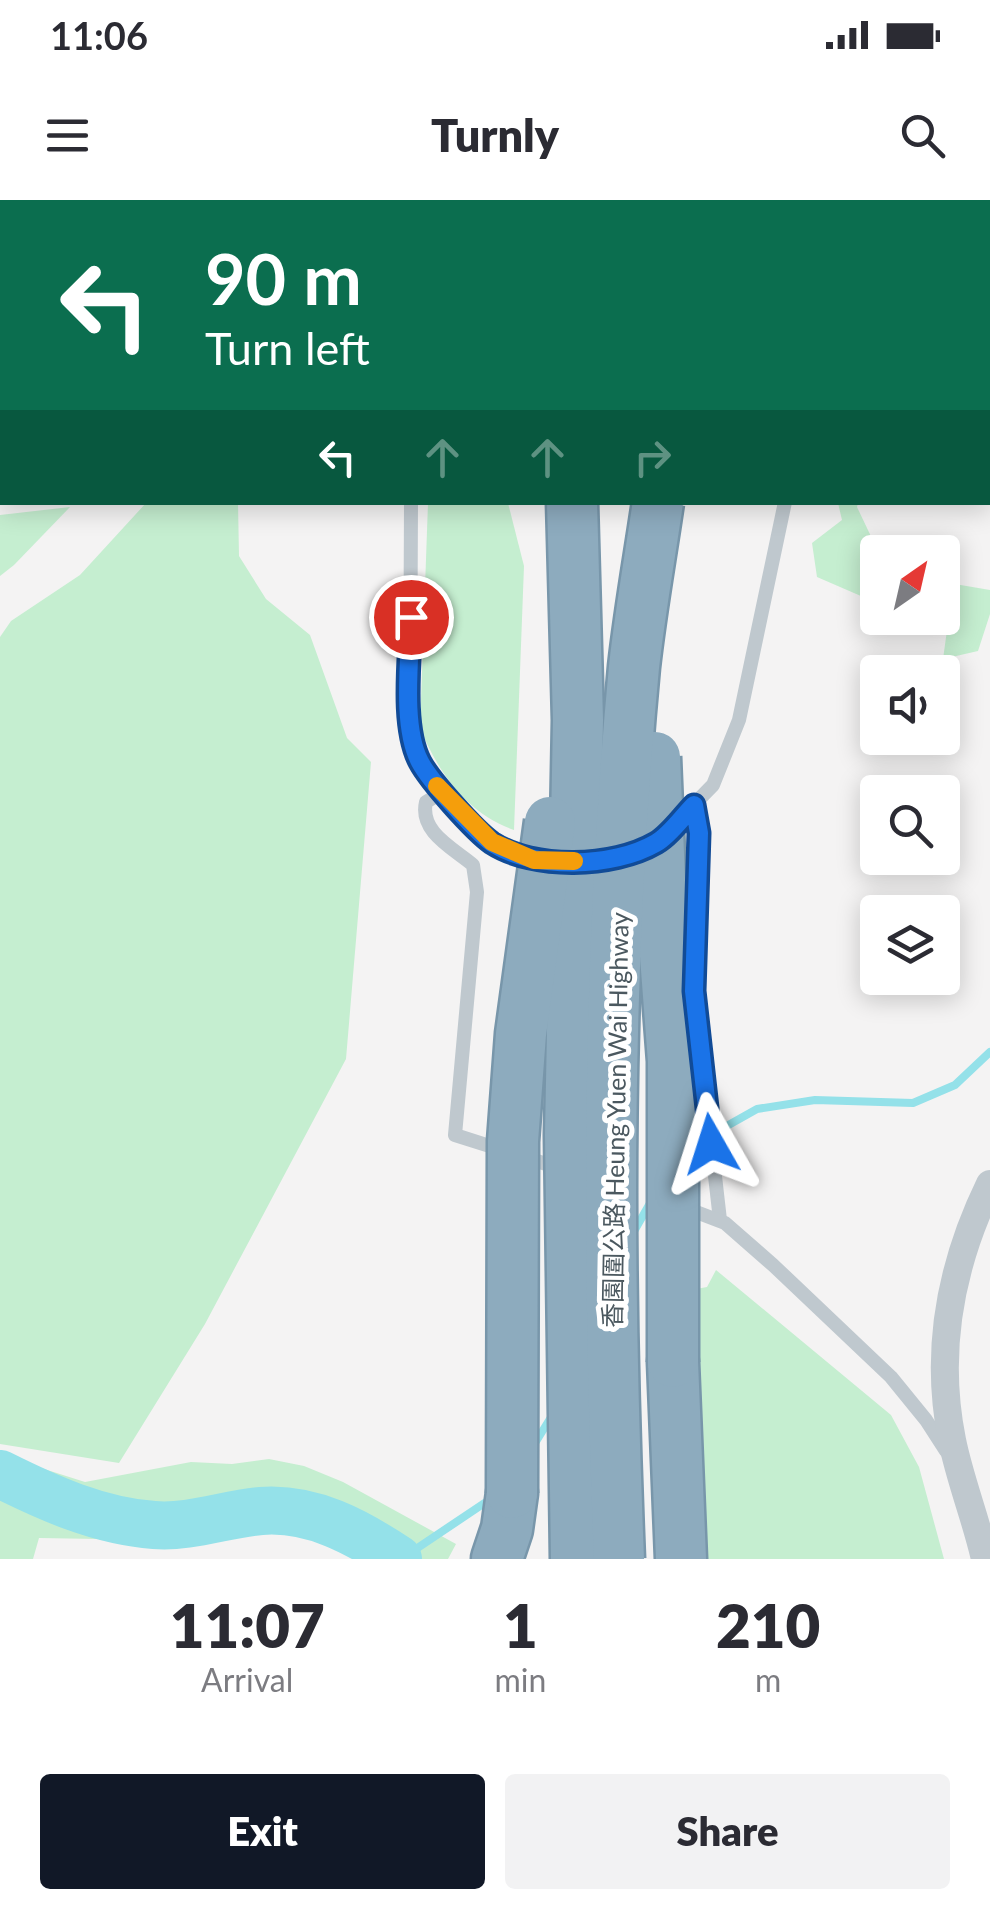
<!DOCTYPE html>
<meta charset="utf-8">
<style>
:root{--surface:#fff;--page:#f2f2f3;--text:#2b2b33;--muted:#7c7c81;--accent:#111827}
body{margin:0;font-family:Lato,"Noto Sans SC",sans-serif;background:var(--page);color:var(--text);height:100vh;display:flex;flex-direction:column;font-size:38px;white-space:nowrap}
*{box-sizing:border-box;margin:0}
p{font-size:32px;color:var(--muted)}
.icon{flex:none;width:55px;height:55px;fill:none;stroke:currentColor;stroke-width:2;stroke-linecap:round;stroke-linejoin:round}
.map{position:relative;height:1359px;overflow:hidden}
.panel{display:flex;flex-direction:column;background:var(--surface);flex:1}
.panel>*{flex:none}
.hud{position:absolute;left:0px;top:0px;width:990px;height:305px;box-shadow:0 5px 25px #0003;background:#0b6e4f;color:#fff;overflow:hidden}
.needle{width:65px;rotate:34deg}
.tools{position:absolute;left:860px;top:335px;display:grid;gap:20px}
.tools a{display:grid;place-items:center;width:100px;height:100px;border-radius:10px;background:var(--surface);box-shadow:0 5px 25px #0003;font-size:50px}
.pin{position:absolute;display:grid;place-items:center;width:85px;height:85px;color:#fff;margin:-42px;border:5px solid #fff;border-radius:50%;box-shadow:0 2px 10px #0007}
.me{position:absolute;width:110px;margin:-55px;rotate:354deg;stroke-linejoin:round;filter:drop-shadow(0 0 8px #0008)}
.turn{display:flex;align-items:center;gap:35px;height:210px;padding:0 40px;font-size:45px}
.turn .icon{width:130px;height:130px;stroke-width:2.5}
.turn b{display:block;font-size:70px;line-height:85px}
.lanes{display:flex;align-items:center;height:95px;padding:0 40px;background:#0003;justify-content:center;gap:50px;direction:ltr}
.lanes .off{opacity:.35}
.eta{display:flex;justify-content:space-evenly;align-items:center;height:170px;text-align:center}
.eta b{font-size:60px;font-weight:800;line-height:70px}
.cta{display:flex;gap:20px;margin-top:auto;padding:20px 40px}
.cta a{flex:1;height:115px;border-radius:10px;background:var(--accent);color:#fff;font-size:40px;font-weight:800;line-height:115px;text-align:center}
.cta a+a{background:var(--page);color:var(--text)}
.status{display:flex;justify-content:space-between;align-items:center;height:70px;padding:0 50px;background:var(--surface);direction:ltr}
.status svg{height:28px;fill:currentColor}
header{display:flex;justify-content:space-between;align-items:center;height:130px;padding:0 40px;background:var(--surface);font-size:45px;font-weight:800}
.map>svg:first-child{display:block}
.green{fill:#c5eed0}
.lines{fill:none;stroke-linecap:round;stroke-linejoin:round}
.stream{stroke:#94e1e9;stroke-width:8}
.river{stroke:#94e1e9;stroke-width:48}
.highway-casing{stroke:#7896aa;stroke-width:55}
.lane{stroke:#bfc8ce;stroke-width:14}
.street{stroke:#bfc8ce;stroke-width:28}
.highway{stroke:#8dabbe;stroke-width:50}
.highway-bridge-casing{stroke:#7896aa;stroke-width:55;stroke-linecap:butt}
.highway-bridge{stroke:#8dabbe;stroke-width:50}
.route-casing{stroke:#114b97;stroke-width:25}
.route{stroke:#1a73e8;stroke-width:18}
.slow{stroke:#f59e0b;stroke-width:18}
.labels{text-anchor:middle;stroke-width:10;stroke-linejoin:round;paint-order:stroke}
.street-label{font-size:25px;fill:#4b585f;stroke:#fff}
</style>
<div class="status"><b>11:06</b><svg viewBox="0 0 49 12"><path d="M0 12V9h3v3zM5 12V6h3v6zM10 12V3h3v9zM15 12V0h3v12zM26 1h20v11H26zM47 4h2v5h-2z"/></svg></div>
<header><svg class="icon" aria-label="menu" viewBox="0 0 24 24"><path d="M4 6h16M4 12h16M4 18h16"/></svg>Turnly<svg class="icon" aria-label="search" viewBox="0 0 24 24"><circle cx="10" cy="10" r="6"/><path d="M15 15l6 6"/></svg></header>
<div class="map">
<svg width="990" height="1359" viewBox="0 0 990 1359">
<rect width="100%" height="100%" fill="#f4f3f3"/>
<g class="green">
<polygon points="0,0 466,0 2,2 2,234"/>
<polygon points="876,0 990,0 990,161 988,2"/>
<polygon points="146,303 238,303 239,356 266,399 310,435 347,538 371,562 346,859 205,1124 119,1263 0,1244 0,437 11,421 80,375"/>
<path d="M428,303H508L524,366L514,630C467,614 438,572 420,528Z"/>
<polygon points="838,303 858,303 857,307 877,349 883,352 878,352 877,403 817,377 812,343 842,320"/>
<polygon points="70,307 14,365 0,376 0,315"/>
<polygon points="943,382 990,390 990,414 978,451 943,459 948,423 920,418 942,418"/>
<polygon points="716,1070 891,1215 919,1267 944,1359 699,1359 691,1090 707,1087"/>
<polygon points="0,1255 85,1282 191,1262 232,1264 269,1259 304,1266 343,1282 456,1344 448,1359 357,1359 327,1341 263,1319 215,1341 39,1338 33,1359 0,1359"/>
</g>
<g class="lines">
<g class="stream">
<polyline points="694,949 700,941 757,909 815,900 913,903 955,885 990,852"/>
<polyline points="633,1033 653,998"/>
<polyline points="532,1248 553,1214"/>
<polyline points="401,1359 492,1298"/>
</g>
<path class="river" d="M0,1274C48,1298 99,1321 154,1325C190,1328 226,1314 261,1311C312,1307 357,1332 398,1359"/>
<g class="highway-casing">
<g id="highway">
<polyline points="575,2 575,0"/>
<polyline points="687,2 687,0"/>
<polyline points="673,1162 681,1359"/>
<polyline points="497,1359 507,1329 512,1293"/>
</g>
</g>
<g class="lane">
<polyline points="443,0 445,2"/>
<polyline points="631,0 635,0"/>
<polyline points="345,2 352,0"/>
<polyline points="0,42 2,42"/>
<polyline points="988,177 990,178"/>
<polyline points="411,302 410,531 420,561 436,585 491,642 538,660"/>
<path d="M443,592L426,602C419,632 453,648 473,665L477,692L455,935L562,969"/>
<polyline points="694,605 699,633 694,791 720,1020"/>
<polyline points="671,628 713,585 739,520 785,302"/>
<polyline points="683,1007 725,1023 773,1065 891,1177 926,1220 946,1251"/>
</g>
<path class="street" d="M985,1359C976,1319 960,1280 952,1240C934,1150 950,1066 990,984"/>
<use href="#highway" class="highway"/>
<g class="highway-bridge-casing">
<g id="highway-bridge">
<polyline points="572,302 578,520 570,935 576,1359"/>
<polyline points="655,557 661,703 673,861 673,1162"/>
<polyline points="512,1293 513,941 521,834 550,622"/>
<path d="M619,1359C607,1063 606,763 634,467C640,412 650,357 658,302"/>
</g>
</g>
<use href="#highway-bridge" class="highway-bridge"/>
</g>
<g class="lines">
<g class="route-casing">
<path id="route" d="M411,417C410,459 401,526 420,562C430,581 475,631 492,643C534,670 613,668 656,643C670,635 683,616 694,605L699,633L694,791L711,944"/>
</g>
<use href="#route" class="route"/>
<polyline class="slow" points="437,586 492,642 534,660 574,661"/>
</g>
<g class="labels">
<g class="street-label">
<text transform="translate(616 920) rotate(-89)" y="9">香園圍公路 Heung Yuen Wai Highway</text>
</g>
</g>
</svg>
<div class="tools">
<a><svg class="needle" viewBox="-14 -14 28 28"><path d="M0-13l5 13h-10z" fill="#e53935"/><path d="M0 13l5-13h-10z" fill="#7c7c81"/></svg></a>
<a><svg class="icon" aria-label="sound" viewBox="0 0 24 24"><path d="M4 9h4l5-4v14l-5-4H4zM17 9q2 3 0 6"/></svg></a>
<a><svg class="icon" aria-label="search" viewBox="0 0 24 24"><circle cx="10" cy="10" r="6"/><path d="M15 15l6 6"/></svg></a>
<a><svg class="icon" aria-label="layers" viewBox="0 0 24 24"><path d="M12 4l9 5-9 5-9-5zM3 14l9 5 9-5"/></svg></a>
</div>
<div class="pin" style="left:411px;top:417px;background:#d93025"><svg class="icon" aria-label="arrive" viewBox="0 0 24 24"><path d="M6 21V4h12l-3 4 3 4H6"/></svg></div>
<svg class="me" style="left:711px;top:944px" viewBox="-20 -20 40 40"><path d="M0-17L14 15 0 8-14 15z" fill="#1a73e8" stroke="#fff" stroke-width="4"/></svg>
<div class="hud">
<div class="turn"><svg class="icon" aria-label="left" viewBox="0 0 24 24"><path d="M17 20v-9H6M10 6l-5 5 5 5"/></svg><div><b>90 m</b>Turn left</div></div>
<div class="lanes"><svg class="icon" aria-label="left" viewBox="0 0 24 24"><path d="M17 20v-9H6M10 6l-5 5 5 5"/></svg><svg class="icon off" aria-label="ahead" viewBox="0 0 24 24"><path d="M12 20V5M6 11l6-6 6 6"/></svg><svg class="icon off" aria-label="ahead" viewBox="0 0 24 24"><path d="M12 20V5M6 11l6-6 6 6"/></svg><svg class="icon off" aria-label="right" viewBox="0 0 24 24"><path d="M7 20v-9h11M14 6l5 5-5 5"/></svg></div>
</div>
</div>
<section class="panel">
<div class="eta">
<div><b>11:07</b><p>Arrival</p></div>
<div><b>1</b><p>min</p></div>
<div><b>210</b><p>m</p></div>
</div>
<div class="cta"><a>Exit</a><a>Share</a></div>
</section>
